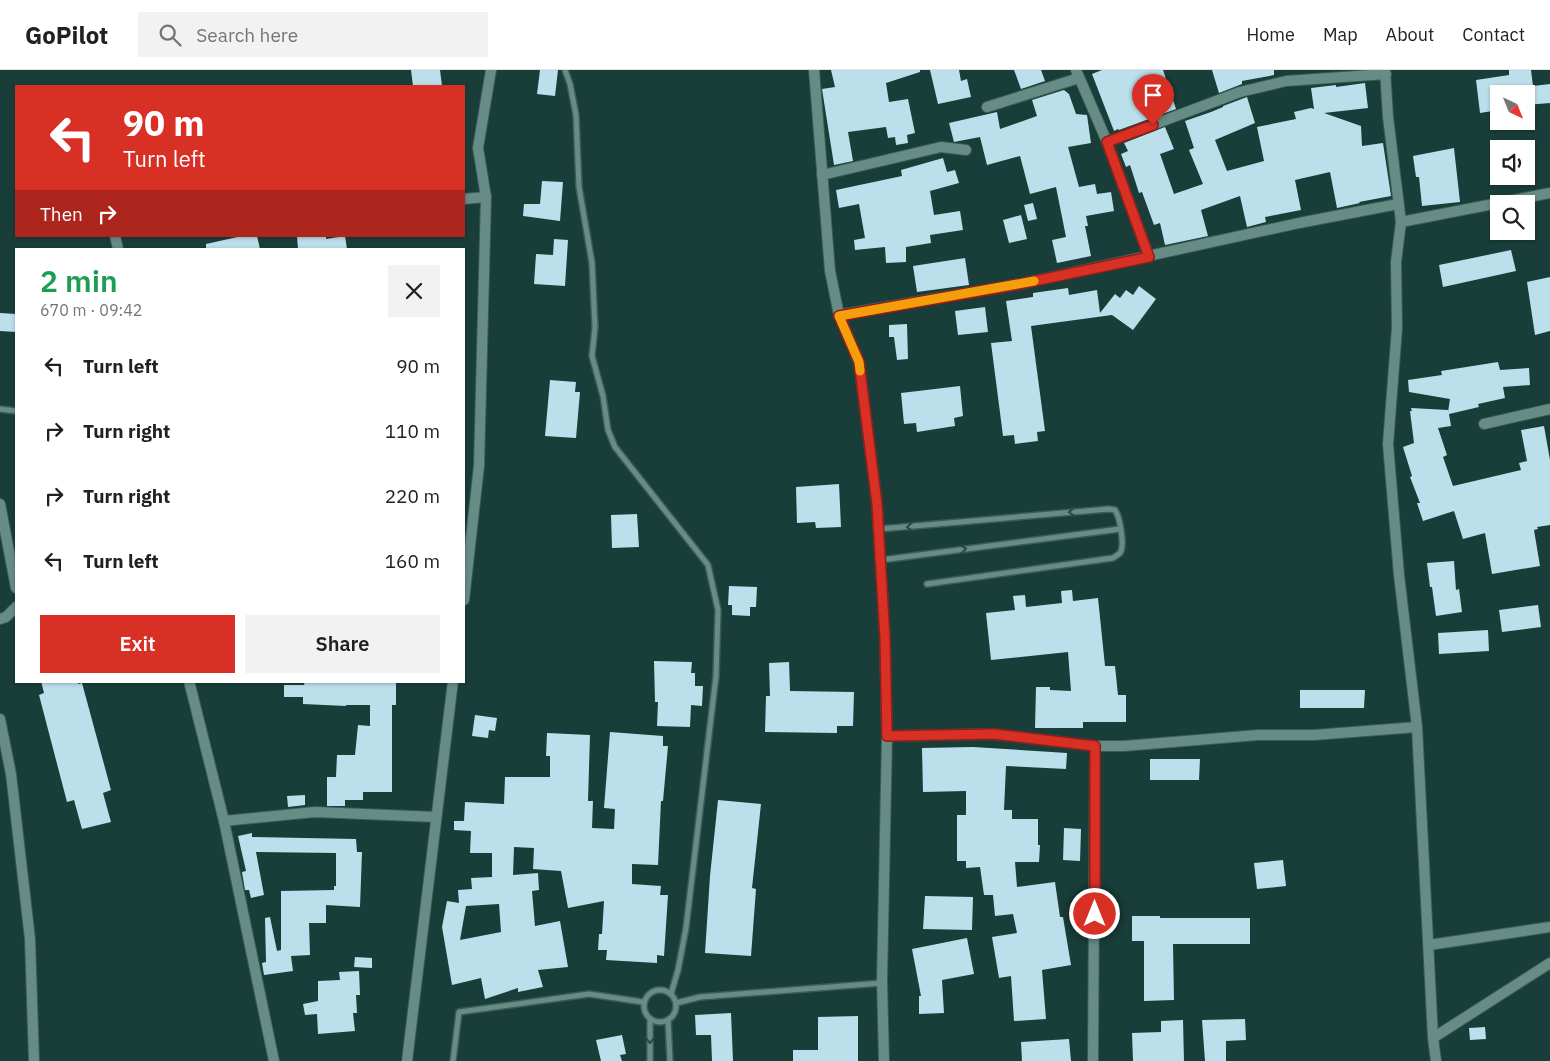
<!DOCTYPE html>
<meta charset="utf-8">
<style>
:root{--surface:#fff;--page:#f2f2f2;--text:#202124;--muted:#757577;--line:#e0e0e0;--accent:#d93025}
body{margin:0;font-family:"IBM Plex Sans",sans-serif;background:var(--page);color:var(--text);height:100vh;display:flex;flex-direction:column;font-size:19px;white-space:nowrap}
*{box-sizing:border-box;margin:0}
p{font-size:16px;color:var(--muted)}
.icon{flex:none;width:28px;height:28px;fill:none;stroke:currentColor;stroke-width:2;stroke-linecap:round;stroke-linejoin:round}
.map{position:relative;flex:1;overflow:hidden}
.drawer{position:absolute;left:15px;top:178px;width:450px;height:435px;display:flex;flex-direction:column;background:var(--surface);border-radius:0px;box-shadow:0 1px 4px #0004}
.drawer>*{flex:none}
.hud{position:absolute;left:15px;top:15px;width:450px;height:152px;border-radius:0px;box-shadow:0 1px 4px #0004;background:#d93025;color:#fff;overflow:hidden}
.needle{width:32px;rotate:137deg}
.fabs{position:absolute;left:1490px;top:15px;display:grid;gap:10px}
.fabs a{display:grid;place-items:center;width:45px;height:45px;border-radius:0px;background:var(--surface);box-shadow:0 1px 4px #0004;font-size:25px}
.pin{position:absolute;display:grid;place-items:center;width:42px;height:42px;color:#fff;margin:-51px -21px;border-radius:50% 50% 50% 0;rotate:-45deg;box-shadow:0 0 5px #0007}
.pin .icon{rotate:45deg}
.me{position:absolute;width:55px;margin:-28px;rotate:0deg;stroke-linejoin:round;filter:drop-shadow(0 0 4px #0008)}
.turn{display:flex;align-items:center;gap:18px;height:105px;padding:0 25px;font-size:22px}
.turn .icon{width:65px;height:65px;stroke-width:2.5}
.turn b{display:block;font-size:35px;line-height:42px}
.then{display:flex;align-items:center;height:48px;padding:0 25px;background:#0003;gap:10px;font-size:19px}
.round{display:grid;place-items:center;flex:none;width:52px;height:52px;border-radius:0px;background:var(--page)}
.overview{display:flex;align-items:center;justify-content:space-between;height:85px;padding:0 25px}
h1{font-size:30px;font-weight:600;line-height:38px;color:#1e9e55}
.primary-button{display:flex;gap:10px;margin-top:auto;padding:10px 25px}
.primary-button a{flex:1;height:58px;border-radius:0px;background:var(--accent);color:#fff;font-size:20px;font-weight:600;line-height:58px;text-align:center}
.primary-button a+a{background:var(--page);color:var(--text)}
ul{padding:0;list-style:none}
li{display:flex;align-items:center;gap:15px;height:65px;padding:0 25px}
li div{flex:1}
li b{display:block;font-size:19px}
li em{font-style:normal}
header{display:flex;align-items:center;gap:30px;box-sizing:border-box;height:70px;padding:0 25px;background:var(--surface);border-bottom:1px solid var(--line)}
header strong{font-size:24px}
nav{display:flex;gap:28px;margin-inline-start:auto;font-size:18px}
.search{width:350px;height:45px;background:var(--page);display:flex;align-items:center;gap:12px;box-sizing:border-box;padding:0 18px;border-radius:0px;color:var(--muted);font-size:19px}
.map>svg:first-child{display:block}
.building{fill:#bbe0eb;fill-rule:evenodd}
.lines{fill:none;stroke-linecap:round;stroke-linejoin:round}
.service-casing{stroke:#3c5b56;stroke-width:8}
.minor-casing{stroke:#3c5b56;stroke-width:12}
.service{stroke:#678c85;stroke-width:5}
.minor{stroke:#678c85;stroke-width:10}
.oneway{stroke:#254944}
.route-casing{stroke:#8d1f18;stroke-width:12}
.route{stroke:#d93025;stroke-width:9}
.slow{stroke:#f59e0b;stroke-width:9}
</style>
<header>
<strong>GoPilot</strong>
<div class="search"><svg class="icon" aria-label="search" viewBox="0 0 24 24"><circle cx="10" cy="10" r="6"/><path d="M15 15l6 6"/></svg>Search here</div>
<nav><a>Home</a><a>Map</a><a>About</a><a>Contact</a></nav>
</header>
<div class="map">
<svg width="1550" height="991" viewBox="0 0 1550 991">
<rect width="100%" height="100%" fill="#193d38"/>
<g class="building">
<polygon points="411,0 440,0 442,16 413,16"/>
<polygon points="540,0 558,0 555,26 537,24"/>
<polygon points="831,0 920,0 920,2 886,13 889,32 908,29 915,63 907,65 908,73 896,75 895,67 888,68 886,57 848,62 853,91 834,95 822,19 835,17"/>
<polygon points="930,0 959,0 961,11 967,9 971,27 938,34"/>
<polygon points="1014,0 1041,0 1045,11 1021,19"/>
<polygon points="1102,0 1163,0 1176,39 1119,60 1118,59 1114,61 1092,4"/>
<polygon points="1212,0 1274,0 1274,5 1242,11 1242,14 1219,23"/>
<polygon points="1509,0 1531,0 1533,16 1550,14 1550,33 1526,35 1526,24 1499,24 1499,40 1480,43 1476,10 1509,5"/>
<polygon points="1365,13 1368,38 1324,43 1361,56 1362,76 1383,73 1391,126 1359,132 1360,133 1337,138 1330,102 1295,110 1301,140 1265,147 1266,152 1247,157 1240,126 1201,140 1208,166 1165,175 1160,153 1154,155 1142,122 1139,123 1130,95 1126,97 1121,84 1128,81 1124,73 1165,57 1174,79 1160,84 1174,124 1203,114 1189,80 1194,78 1185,51 1211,42 1223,37 1223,36 1247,27 1255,53 1215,70 1227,101 1264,91 1257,57 1296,49 1294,42 1311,38 1314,39 1311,18 1336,15 1336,17"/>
<polygon points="1064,20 1069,24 1076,44 1087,45 1091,73 1068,77 1079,117 1095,114 1097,124 1111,122 1114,141 1086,146 1088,156 1085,156 1091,186 1057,193 1052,170 1066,167 1056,117 1030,124 1020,86 987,95 980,67 954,72 949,53 997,42 1000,59 1037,46 1032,30"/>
<polygon points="1454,78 1460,132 1422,136 1419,107 1416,107 1413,86"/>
<polygon points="943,88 947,102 955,100 959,113 930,121 934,145 960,141 963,160 930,165 931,173 906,177 906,192 886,193 885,177 855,180 854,170 865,168 859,134 839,138 836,120 902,106 901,100"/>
<polygon points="542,111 563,112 560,151 523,146 524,134 540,134"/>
<polygon points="1033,133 1037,149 1028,151 1024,135"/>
<polygon points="1021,145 1027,169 1009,173 1003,150"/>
<polygon points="242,166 257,166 260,179 206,179 206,174"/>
<polygon points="297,166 326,166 326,169 345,166 347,179 298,179"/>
<polygon points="554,169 568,170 565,216 534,214 536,184 553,185"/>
<polygon points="1511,180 1516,201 1443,217 1439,195"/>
<polygon points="965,188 969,215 917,222 913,196"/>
<polygon points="1550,207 1550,261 1535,265 1527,212"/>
<polygon points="1139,216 1156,229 1133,260 1112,245 1031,256 1045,361 1037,362 1038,371 1015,374 1014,365 1003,366 991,273 1012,271 1006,231 1033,227 1033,223 1068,218 1069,225 1097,220 1100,243 1115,224 1120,228 1126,220 1133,225"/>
<polygon points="985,237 988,262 958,265 955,241"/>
<polygon points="0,243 16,244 16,262 0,261"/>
<polygon points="907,254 908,289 897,290 894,267 889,267 889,255"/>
<polygon points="1498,292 1500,300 1529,298 1530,315 1503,317 1505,328 1478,334 1479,337 1449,344 1451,356 1438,358 1447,385 1443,387 1453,416 1521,400 1519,393 1527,391 1521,360 1544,356 1550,390 1550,455 1537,457 1538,459 1534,460 1540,496 1492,504 1485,463 1463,469 1454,441 1423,451 1417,433 1420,433 1410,407 1412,406 1403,377 1414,373 1410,341 1412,341 1411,338 1448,340 1448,342 1450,329 1409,322 1408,310 1442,305 1441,301"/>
<polygon points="550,310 576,312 575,322 580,322 576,368 545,366"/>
<polygon points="960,316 963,346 954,348 955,356 917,362 916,353 904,354 901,323"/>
<polygon points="839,414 841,457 816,458 815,452 797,453 796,417"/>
<polygon points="637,444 639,477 612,478 611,445"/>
<polygon points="1454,491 1456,520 1459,519 1462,542 1436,546 1432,517 1430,517 1427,493"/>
<polygon points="729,516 757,517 756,537 750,537 750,546 732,545 732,535 728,535"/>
<polygon points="1072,520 1073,531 1098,528 1105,596 1115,596 1118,625 1126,625 1126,652 1083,652 1083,658 1035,658 1036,617 1050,617 1050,620 1071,621 1068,582 991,590 986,543 1015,540 1013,526 1025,525 1026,537 1062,533 1061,521"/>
<polygon points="1538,535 1541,557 1502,562 1499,540"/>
<polygon points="1488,560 1489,581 1439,584 1438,563"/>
<polygon points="654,591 692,592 691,603 695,603 695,616 703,616 702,636 691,635 690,657 657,656 658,632 655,632"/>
<polygon points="789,592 790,621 854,622 853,656 837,656 837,663 765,662 766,626 770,626 769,593"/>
<polygon points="41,611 78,611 78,614 82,613 111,720 103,723 111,752 82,759 74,730 67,732 39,625 44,623"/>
<polygon points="305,611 396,611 396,635 392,635 392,722 363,722 363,730 345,730 345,736 327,736 327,707 336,707 337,685 355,685 358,655 370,656 370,635 346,635 346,636 303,634 303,627 284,627 284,615 304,615"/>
<polygon points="1300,620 1365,620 1364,638 1300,638"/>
<polygon points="475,645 497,648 495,661 489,660 488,668 472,666"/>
<path d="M610,662L663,666V676H668L663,731H661L658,795L632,794V814L661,816L660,825H668L664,886L657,885V893L606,890L607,880H598L599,864H602L604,831L568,838L561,801L533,799L534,778L514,777L513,805L538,803L539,820L532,821L535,856L560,851L568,897L538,900L543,917L518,922V918L485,929L481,908L452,915L442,857L447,831L459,833L458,820L472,819L471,808L492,807V783H470L471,761L454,760V751H464L465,732L504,734L505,707H550V686H546L547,663L590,665L588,731H593L592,758L614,759L615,739L604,738ZM499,834L501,862L460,870L466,836Z"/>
<polygon points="973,677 1067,683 1066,699 1006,696 1004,740 1012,740 1012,749 1038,749 1038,775 1040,775 1039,792 1015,792 1017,817 1055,812 1060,847 1063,847 1071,895 1042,900 1046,949 1014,951 1011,906 999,908 992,867 1017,863 1013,844 995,846 993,825 984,825 980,797 966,798 966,791 957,791 957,745 966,745 966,721 923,722 922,678"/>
<polygon points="1150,689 1200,689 1199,710 1150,710"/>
<polygon points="305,725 305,735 288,737 287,726"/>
<polygon points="718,730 761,734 752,818 756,819 751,886 705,883 710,806"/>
<polygon points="1064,758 1081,759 1080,791 1063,790"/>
<polygon points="252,763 252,767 356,769 357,782 362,782 360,837 326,835 326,853 309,853 310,885 291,886 293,901 264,905 262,893 266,892 265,848 270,847 277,881 281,880 281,821 334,820 334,816 336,816 336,783 256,782 264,825 251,828 249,820 245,820 242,802 246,801 238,766"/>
<polygon points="1283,790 1286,816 1257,819 1254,793"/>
<polygon points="925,826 973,827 972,860 923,859"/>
<polygon points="1132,846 1160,846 1160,848 1250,848 1250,874 1173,874 1174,930 1144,931 1144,871 1132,871"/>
<polygon points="967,868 974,904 942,910 944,943 919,944 919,926 921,926 912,879"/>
<polygon points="355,887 372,888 372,898 354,897"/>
<polygon points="359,901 360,925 356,925 357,943 353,943 355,961 318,964 317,944 305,945 303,934 318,931 318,911 340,910 339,902"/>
<polygon points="731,943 733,991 712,991 711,965 696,965 695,945"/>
<polygon points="858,946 858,991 793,991 793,980 818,980 818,947"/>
<polygon points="1245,949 1246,970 1226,971 1226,991 1205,991 1202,950"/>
<polygon points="1183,950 1184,991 1133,991 1132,963 1161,962 1161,951"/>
<polygon points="1485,957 1486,969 1470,970 1469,958"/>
<polygon points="622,965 626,984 620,985 622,991 601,991 596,970"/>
<polygon points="1069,969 1071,991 1022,991 1021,972"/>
</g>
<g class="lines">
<g class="service-casing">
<g id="service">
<polyline points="565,0 570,14 576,45 579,117 592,193 595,257 592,286 603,326 608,360 615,377 708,495 718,540 716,606 686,858 678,900 671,924"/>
<polyline points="0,339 16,341"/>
<path d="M879,459L1109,439L1115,440C1120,447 1125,476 1120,483C1119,484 1113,488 1113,488L927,514"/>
<polyline points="881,490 1120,459"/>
<circle cx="660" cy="936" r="16"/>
<polyline points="676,933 700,927 882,913"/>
<polyline points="650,949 650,991"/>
<polyline points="668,950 670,991"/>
<polyline points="453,991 459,942 589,924 643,932"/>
</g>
</g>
<g class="minor-casing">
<g id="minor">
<polyline points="814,0 830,201 839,245 859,292 877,434 885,569 887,666 882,911 884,991"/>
<polyline points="1076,0 1107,72 1149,187"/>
<polyline points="1385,0 1388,47 1401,152 1396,192 1397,258 1388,374 1399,505 1417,657 1433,968 1436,991"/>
<polyline points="987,37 1079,8"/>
<polyline points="1107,72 1240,22 1286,11 1386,4"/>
<polyline points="822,105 941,77 966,80"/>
<polyline points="464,129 486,127"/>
<polyline points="1401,152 1550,123"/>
<polyline points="115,166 118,179"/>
<polyline points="839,245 1020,214 1299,153 1398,134"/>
<polyline points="1484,354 1550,339"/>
<polyline points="0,434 16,518"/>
<polyline points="464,530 479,396 486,127 478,78 491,0"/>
<polyline points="0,549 6,547 16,537"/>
<polyline points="189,611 224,751 274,991"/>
<polyline points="0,649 11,704 30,869 34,991"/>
<polyline points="887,666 994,664 1095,676 1124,676 1258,665 1314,665 1417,657"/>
<polyline points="224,751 315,742 436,747"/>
<polyline points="1429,875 1550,857"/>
<polyline points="1433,968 1550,893"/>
<polyline points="407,991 453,611"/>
<polyline points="1093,991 1095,676"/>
</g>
</g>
<use href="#service" class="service"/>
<use href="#minor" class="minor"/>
</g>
<defs><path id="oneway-chevron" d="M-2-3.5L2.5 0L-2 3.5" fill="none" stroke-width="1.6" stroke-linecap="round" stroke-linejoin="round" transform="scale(1.25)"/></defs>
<g class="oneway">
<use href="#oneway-chevron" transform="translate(1072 442) rotate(175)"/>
<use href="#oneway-chevron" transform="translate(910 457) rotate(175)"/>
<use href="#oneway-chevron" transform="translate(963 479) rotate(-7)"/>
<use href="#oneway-chevron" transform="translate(650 970) rotate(90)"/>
</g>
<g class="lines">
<g class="route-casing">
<polyline id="route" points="1095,844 1095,676 994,664 887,666 885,569 877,434 859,292 839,246 1020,214 1149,187 1107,72 1153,55"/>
</g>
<use href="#route" class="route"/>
<polyline class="slow" points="860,301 859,292 839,246 1034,211"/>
</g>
</svg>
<div class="fabs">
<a><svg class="needle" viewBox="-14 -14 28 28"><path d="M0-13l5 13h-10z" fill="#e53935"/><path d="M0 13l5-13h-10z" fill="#757577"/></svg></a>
<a><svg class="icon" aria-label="sound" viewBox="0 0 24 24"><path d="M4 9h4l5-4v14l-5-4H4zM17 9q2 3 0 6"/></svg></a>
<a><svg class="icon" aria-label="search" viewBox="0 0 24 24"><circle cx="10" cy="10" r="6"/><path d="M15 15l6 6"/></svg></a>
</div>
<div class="pin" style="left:1153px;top:55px;background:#d93025"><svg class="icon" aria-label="arrive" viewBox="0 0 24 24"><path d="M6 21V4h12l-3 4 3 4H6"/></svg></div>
<svg class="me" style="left:1095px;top:844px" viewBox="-20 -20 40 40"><circle r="17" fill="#d93025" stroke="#fff" stroke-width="3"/><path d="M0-11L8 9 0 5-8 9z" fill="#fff"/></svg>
<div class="hud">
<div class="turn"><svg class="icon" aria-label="left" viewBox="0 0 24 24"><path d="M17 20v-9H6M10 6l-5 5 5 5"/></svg><div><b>90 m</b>Turn left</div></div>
<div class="then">Then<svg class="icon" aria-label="right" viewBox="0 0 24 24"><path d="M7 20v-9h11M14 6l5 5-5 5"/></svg></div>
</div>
<section class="drawer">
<div class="overview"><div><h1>2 min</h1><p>670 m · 09:42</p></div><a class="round"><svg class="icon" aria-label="close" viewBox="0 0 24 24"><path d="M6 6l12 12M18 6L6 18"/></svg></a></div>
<ul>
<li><svg class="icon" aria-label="left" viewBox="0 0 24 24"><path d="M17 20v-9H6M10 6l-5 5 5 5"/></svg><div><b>Turn left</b></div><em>90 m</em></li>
<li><svg class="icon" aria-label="right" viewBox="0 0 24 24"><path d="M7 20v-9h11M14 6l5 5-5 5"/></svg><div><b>Turn right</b></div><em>110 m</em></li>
<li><svg class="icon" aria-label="right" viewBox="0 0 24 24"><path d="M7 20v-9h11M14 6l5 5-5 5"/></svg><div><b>Turn right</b></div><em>220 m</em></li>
<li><svg class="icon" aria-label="left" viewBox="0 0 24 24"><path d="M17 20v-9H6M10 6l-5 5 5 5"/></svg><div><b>Turn left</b></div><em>160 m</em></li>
</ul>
<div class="primary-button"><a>Exit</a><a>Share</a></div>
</section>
</div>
